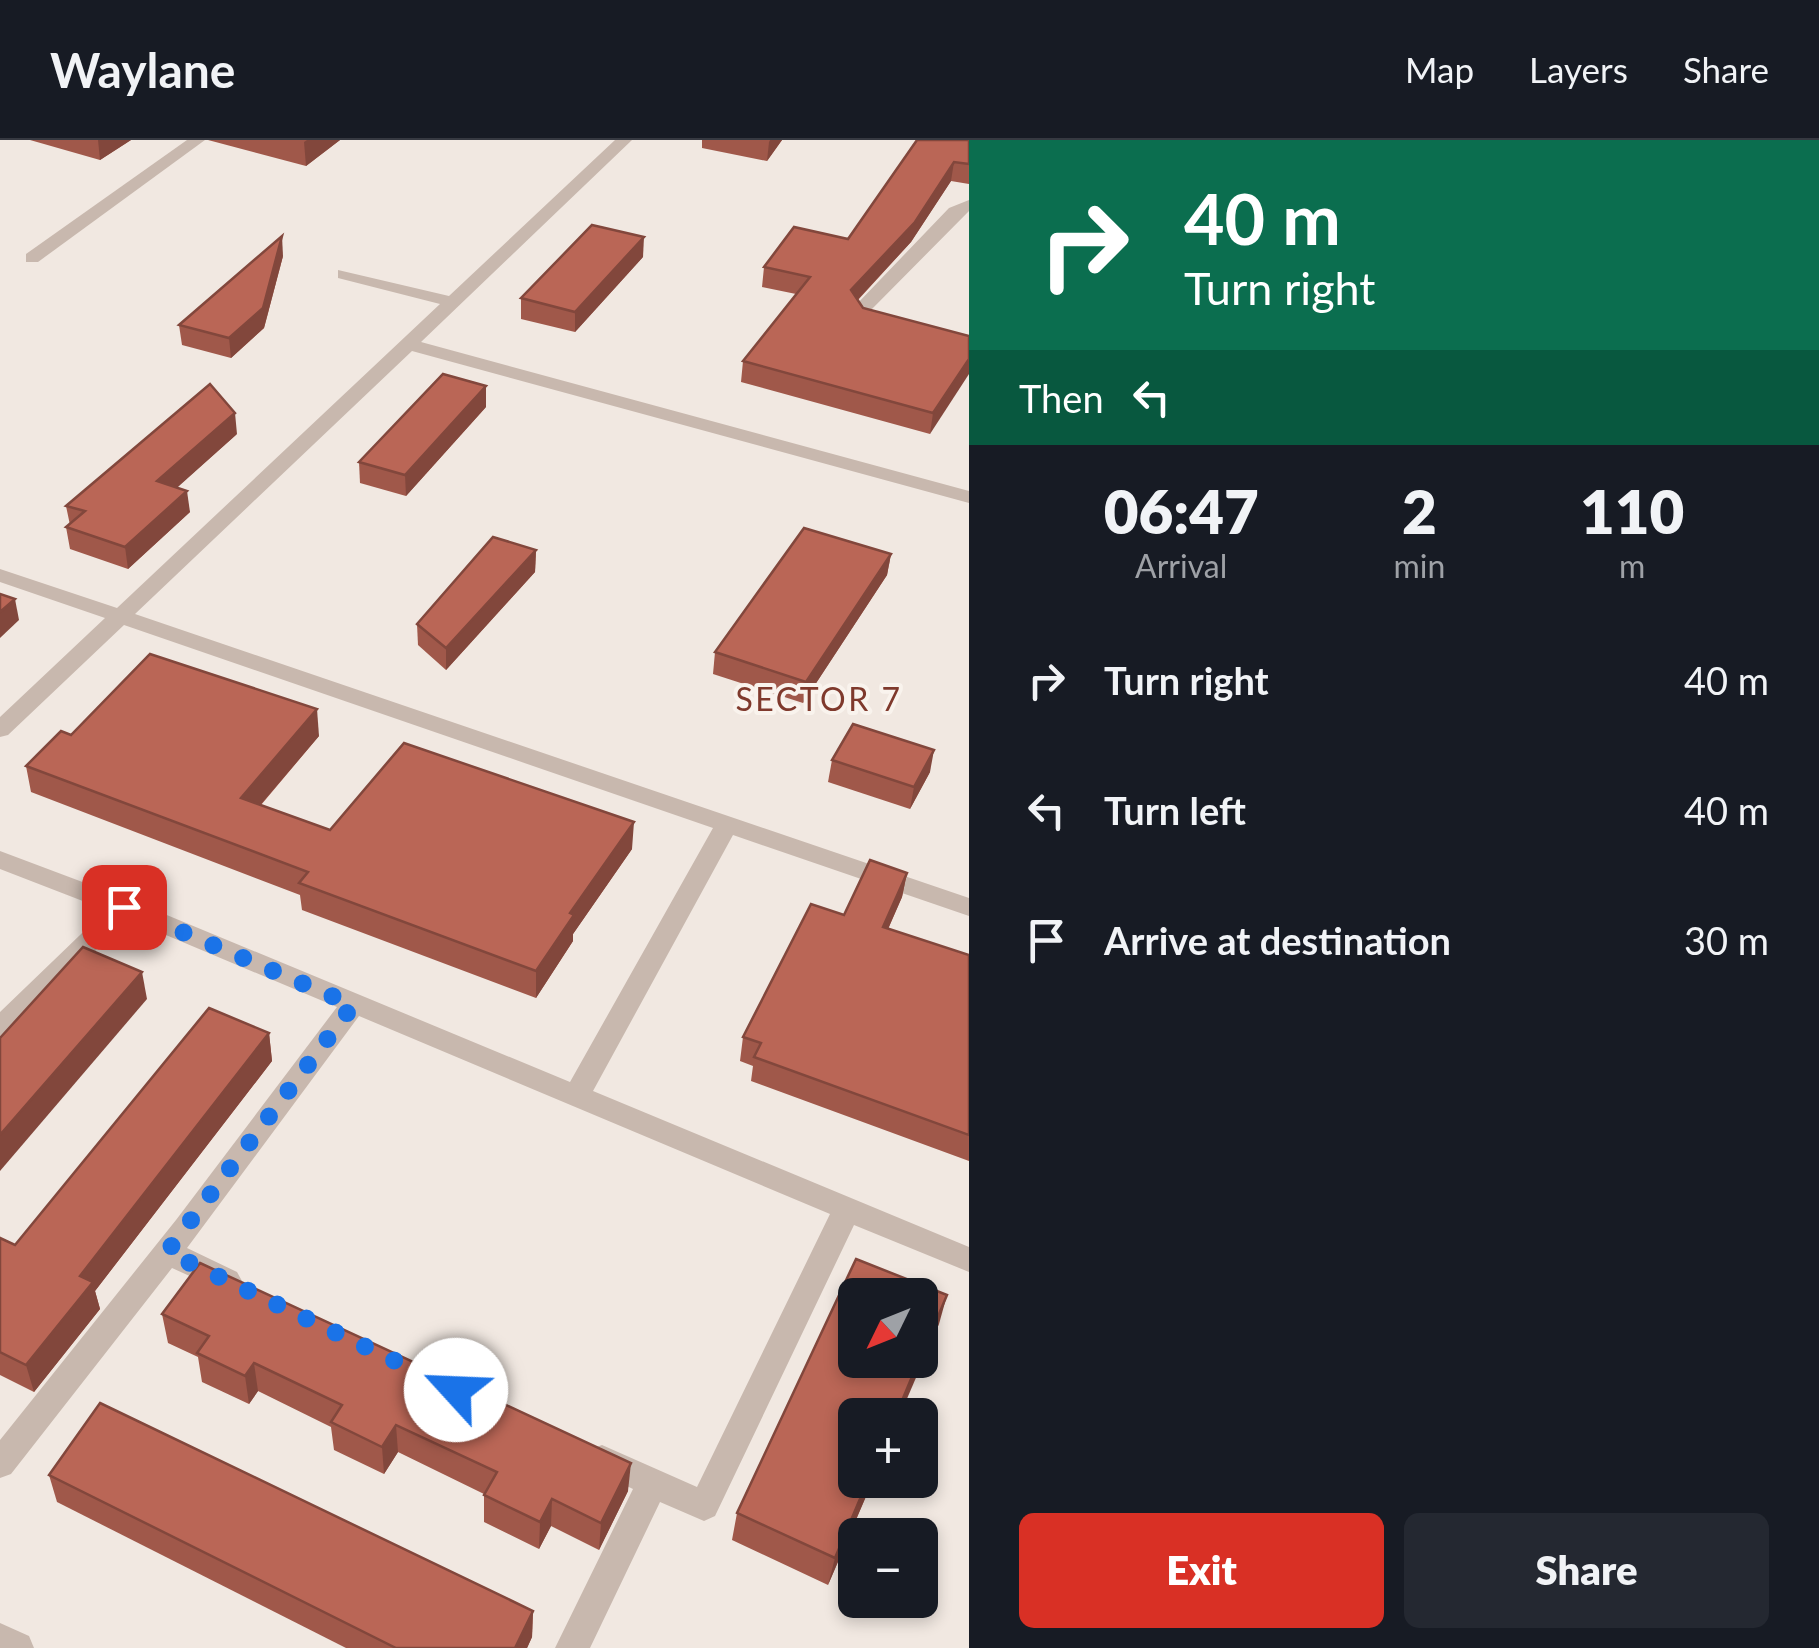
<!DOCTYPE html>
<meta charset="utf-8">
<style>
:root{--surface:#171b24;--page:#242831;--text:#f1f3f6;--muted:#9ea1a6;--line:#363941;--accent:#d93025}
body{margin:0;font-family:Lato,sans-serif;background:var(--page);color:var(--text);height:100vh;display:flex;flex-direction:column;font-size:38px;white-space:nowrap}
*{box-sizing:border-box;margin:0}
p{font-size:32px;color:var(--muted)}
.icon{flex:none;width:55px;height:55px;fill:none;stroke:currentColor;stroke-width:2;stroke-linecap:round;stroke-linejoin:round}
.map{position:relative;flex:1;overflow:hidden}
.sheet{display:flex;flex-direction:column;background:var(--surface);width:850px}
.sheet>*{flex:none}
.banner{background:#0b6e4f;color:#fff;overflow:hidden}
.needle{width:65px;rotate:227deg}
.buttons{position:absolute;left:838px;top:1138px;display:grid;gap:20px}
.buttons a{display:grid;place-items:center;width:100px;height:100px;border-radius:15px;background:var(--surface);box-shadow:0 5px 15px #0003;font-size:50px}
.pin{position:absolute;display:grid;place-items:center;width:85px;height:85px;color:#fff;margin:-42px;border-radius:20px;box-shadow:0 5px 15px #0006}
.me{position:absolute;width:110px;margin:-55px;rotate:295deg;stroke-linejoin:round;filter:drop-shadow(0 0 8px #0008)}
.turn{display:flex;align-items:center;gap:35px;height:210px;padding:0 50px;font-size:45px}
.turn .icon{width:130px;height:130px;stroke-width:2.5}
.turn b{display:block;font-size:70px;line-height:85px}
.then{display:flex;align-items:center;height:95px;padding:0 50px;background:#0003;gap:20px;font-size:38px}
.eta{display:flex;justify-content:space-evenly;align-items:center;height:170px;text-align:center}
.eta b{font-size:60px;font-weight:800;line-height:70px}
.primary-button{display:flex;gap:20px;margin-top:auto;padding:20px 50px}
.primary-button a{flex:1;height:115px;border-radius:15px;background:var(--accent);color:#fff;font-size:40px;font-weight:800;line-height:115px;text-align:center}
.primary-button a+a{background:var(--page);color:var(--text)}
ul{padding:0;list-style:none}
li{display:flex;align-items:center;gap:30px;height:130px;padding:0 50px}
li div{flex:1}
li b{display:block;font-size:38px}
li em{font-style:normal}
header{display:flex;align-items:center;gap:60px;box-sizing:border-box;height:140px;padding:0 50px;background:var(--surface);border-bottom:2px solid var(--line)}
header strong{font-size:48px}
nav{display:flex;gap:55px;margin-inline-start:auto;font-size:35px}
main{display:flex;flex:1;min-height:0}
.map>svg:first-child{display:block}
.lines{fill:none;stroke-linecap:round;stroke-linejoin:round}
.minor{fill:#c8b8ae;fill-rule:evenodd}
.wall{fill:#a0584a}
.shaded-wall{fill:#82473c}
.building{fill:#ba6656;stroke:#82473c;stroke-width:2.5}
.route{stroke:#1a73e8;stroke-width:18;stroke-dasharray:0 32.4}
.labels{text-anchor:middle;stroke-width:8;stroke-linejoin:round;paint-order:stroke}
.neighbourhood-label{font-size:32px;letter-spacing:2.5px;fill:#7f392c;stroke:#f9f3ed}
</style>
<header>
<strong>Waylane</strong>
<nav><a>Map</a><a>Layers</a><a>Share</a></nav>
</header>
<main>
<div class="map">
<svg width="969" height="1508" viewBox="0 0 969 1508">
<rect width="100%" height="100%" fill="#f1e8e1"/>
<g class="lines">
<g class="minor">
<polygon points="187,0 205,0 38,122 26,122 26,114"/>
<polygon points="615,0 632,0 421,202 969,351 969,363 412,211 135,474 969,758 969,776 733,695 593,951 969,1107 969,1132 854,1085 715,1376 704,1381 660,1362 590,1508 555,1508 633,1349 591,1329 586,1319 591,1309 602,1305 697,1347 830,1074 359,876 187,1108 237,1132 242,1141 237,1150 227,1153 172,1128 11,1334 0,1338 0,1300 176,1080 337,867 128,779 9,895 0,898 0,872 106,770 0,729 0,711 133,761 570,942 713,688 124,485 8,595 0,597 0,577 105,478 0,442 0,429 117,468 440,164 338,138 338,130 449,156"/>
<polygon points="969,60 969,71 870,171 874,177 888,182 888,190 861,185 852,170 855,166 949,68"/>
<polygon points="0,1483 29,1496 34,1508 0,1508"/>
</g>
</g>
<g class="wall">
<polygon points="30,0 131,0 100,20"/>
<polygon points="208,0 340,0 306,26"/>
<polygon points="702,0 782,0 767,21 702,8"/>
<polygon points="969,0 969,44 951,41 911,102 858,160 863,168 969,196 930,294 741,242 743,221 796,154 762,147 764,127 848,99"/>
<polygon points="283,116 264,188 231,218 182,205 179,185"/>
<polygon points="643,117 575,192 521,179 521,158"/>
<polygon points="486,267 406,356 360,343 359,322"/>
<polygon points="237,294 176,348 190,372 128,429 70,409 66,387 70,385 66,366"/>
<polygon points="536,410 535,432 446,530 418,505 417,484"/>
<polygon points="891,414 887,435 803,563 713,534 715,512"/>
<polygon points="71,595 319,596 261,665 330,690 632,709 573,794 573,801 536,858 302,770 300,755 31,652 26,626"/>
<polygon points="832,620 930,632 910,669 828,642"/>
<polygon points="907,733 902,757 888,789 969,815 969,1021 751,941 753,926 740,921 743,897 844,775"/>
<polygon points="269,893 272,921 95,1151 100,1169 34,1252 0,1235 0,1098 15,1105"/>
<polygon points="162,1174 628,1351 599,1410 551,1386 539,1409 484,1382 484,1354 398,1312 384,1334 334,1310 331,1287 258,1251 249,1264 202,1242 198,1217 168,1203"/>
<polygon points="939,1184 855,1340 873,1340 828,1445 732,1400 737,1373"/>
<polygon points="49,1335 533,1471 532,1497 527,1508 346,1508 57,1362"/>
</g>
<g class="shaded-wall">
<polygon points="98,0 131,0 100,20"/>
<polygon points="307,0 340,0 306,26 304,2"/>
<polygon points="770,0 782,0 767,21 769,2"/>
<polygon points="954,22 951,41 911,102 848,170 851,150"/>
<polygon points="282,96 283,116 264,188 231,218 229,198"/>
<polygon points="644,97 643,117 575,192 575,172"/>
<polygon points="969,219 969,234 930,294 933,273"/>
<polygon points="486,246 486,267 406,356 405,335"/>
<polygon points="235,273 237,294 160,363 157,341"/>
<polygon points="187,351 190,372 128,429 125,407"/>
<polygon points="536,410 535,432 446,530 446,508"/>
<polygon points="891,414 887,435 803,563 806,542"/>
<polygon points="15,459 19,480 0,498 0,472"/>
<polygon points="317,569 319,596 244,684 241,658"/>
<polygon points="934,610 930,632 910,669 914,647"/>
<polygon points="634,682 632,709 573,794 573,801 536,858 536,831 570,773"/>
<polygon points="907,733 902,757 878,812 883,787"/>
<polygon points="142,832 147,859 0,1031 0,995"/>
<polygon points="269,893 272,921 95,1151 100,1169 34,1252 26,1225 80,1136"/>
<polygon points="947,1155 939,1184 900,1275 896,1275"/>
<polygon points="254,1223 258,1251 249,1264 245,1236"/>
<polygon points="396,1285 398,1312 384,1334 382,1307"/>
<polygon points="631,1323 628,1351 599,1410 601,1383"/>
<polygon points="868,1340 873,1340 828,1445 835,1418"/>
<polygon points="552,1359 551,1386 539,1409 540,1382"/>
<polygon points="533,1471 532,1497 527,1508 515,1508"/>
</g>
<g class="building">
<polygon points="917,0 969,0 969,24 954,22 915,82 851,150 863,168 969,196 969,219 933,273 743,221 810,137 764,127 794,87 848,99"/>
<polygon points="592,85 644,97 575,172 521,158"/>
<polygon points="282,96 263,168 229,198 179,185"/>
<polygon points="443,234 486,246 405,335 359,322"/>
<polygon points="210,244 235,273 157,341 187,351 125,407 66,387 85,371 66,366"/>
<polygon points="804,388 891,414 806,542 715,512"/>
<polygon points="493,397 536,410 446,508 417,484"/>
<polygon points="0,454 15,459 0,472"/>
<polygon points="150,514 317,569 241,658 330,690 404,603 634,682 570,773 574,775 536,831 299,743 308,732 26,626 61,591 71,595"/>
<polygon points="853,584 934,610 914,647 832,620"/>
<polygon points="870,720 907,733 883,787 969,815 969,995 754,917 761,903 743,897 811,764 844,775"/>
<polygon points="83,807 142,832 0,995 0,898"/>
<polygon points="209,868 269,893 80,1136 93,1142 26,1225 0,1212 0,1098 15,1105"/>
<polygon points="856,1119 947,1155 920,1219 920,1155 855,1155 855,1220 919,1220 896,1275 855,1275 855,1340 868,1340 835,1418 737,1373"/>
<polygon points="200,1123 631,1323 601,1383 552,1359 540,1382 484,1355 497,1332 396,1285 382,1307 331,1282 342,1265 254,1223 245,1236 197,1213 209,1196 162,1174"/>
<polygon points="100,1263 533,1471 515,1508 396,1508 49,1335"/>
</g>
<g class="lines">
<polyline class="route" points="124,767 353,865 167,1112 456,1250"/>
</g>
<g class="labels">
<g class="neighbourhood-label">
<text x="819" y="571">SECTOR 7</text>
</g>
</g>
</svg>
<div class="buttons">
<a><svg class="needle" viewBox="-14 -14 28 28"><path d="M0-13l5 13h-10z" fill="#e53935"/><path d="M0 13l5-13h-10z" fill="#9ea1a6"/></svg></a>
<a>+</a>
<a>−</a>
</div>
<div class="pin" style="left:124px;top:767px;background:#d93025"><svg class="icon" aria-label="arrive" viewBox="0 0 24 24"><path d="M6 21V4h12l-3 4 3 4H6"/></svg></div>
<svg class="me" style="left:456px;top:1250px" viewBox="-20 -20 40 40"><circle r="19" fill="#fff"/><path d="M0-13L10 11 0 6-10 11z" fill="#1a73e8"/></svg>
</div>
<section class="sheet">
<div class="banner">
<div class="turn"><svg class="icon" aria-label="right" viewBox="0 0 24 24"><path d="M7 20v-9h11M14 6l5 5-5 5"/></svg><div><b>40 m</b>Turn right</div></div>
<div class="then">Then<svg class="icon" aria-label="left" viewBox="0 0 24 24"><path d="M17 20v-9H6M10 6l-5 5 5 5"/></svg></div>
</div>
<div class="eta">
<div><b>06:47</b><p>Arrival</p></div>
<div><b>2</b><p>min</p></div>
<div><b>110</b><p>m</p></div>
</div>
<ul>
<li><svg class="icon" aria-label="right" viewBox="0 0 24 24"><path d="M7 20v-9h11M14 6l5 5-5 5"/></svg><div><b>Turn right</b></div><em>40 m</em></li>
<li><svg class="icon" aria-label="left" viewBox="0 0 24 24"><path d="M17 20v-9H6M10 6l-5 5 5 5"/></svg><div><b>Turn left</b></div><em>40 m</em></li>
<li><svg class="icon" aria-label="arrive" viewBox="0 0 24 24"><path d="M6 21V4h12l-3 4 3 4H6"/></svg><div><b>Arrive at destination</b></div><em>30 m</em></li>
</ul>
<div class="primary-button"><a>Exit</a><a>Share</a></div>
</section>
</main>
